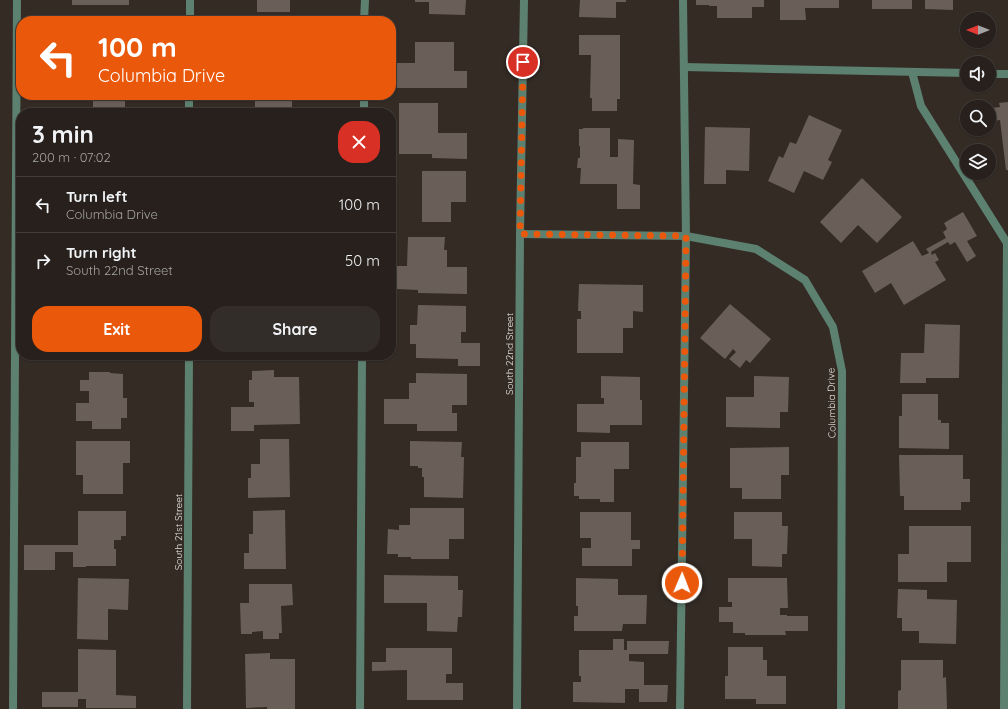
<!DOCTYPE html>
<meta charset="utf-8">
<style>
:root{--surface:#27201c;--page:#332d29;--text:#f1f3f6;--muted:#a4a3a3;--line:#433e3b;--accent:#ea580c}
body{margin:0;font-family:Quicksand,sans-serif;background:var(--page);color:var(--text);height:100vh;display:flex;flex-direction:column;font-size:15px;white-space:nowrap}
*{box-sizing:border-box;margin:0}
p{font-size:13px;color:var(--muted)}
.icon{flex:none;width:22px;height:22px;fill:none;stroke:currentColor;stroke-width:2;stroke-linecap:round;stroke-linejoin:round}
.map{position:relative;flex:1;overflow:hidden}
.sheet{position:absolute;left:16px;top:108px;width:380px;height:252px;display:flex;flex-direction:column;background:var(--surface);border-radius:16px;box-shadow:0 1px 3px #0004,0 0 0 1px var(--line)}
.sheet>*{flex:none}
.guide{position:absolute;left:16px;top:16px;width:380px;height:84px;border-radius:16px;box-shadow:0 1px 3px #0004,0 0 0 1px var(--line);background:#ea580c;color:#fff;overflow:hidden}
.needle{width:26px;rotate:270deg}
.fabs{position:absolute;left:960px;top:12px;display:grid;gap:8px}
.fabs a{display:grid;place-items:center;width:36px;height:36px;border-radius:50%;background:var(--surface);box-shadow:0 1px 3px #0004,0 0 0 1px var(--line);font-size:20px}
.pin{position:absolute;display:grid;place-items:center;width:34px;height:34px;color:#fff;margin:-17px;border:2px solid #fff;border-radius:50%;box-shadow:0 1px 4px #0007}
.me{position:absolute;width:44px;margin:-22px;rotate:1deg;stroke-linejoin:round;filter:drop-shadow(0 0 3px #0008)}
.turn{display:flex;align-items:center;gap:14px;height:84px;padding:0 16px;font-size:18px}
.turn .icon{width:52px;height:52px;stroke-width:2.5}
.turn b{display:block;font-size:28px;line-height:34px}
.round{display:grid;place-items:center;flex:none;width:42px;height:42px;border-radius:16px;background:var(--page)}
.summary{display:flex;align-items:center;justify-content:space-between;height:68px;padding:0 16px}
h1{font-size:24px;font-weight:800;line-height:30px}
.primary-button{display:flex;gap:8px;margin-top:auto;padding:8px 16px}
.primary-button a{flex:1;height:46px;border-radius:16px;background:var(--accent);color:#fff;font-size:16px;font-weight:800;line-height:46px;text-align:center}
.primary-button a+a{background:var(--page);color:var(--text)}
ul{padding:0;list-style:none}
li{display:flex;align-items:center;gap:12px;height:56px;padding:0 16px;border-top:1px solid var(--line)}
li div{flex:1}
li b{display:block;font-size:15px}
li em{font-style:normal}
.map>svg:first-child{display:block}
.building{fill:#695f58}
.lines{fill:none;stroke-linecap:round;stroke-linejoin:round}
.service{stroke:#5d8170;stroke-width:8}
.minor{stroke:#5d8170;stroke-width:8}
.route{stroke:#ea580c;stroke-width:7;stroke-dasharray:0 12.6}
.labels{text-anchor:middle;stroke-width:4;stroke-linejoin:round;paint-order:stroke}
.street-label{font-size:10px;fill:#e6e0db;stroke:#342b25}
</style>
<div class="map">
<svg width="1008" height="709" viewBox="0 0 1008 709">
<rect width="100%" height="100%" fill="#342b25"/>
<g class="building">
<rect x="72" y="0" width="57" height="5"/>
<rect x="257" y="0" width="33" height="12"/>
<polygon points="415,0 466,0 465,15 429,14 429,2 415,2"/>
<polygon points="580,0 626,0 626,2 616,2 616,18 579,17"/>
<polygon points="696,0 764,0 764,7 752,7 752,18 717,18 717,6 709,6 709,5 696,5"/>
<polygon points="780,0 839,0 839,8 805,8 806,20 780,20"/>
<rect x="872" y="0" width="40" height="9"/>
<polygon points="925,0 953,0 953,10 925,9"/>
<rect x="248" y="19" width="39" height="2"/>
<polygon points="579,35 620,35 620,99 617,99 617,111 592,111 592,98 590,98 591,55 579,55"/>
<polygon points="415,42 454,42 454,71 467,71 467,88 397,88 397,63 415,63"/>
<rect x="93" y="95" width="32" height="18"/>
<rect x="255" y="95" width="37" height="18"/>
<polygon points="1008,102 1008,170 1006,170 1000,120 994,121 992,108 1000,107 999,103"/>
<polygon points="399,103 438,103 438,133 467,133 467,159 432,158 432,154 399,154"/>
<polygon points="809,115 842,130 828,160 832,162 823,180 804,171 794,193 768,181 779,156 783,158 790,142 796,144"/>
<polygon points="705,127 750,128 749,171 726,170 726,184 704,184"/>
<polygon points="583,128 610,128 610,157 618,157 618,139 634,140 633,184 640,185 640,209 617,209 617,184 580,184 581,168 577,168 578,158 580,158 580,146 579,146 579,129 583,129"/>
<polygon points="422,171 466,171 466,202 451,202 451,222 422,222"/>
<polygon points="862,178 902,217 877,243 858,225 841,243 820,222"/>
<polygon points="963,212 977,236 967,241 976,256 967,262 955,242 950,245 948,242 931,252 932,255 935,253 939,260 935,262 946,280 904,305 891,283 875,293 862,271 913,241 922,256 929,253 926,249 946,238 943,232 947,229 944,223"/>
<polygon points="408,237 445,237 444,250 447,250 447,267 467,267 467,294 418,293 418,290 397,289 397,266 407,266"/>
<polygon points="579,284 643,285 643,312 633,311 633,328 623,328 623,353 577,353 577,319 581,319 581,311 578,311"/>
<polygon points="730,304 771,339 750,363 746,360 740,368 729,359 736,352 733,349 725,359 700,338"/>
<polygon points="418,305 466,306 466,332 461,332 461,343 480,343 480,366 458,366 458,359 416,358 416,344 410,344 410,325 417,325"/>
<polygon points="925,324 960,325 959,378 926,378 926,383 900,383 901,353 924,353"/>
<rect x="91" y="355" width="28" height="6"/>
<polygon points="274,370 274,377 299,377 300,424 254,425 254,431 231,431 231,407 254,407 254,402 249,402 249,380 252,380 252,371"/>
<polygon points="89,372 110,372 110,373 123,374 123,398 127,398 127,418 121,418 121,429 92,429 92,421 76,421 76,403 89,403 89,391 80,391 80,380 89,380"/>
<polygon points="416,373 467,374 467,405 452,405 452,413 457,413 457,431 417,431 417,424 384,424 384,399 409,399 409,383 416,383"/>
<polygon points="601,376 640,377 640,400 642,400 642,425 610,425 610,433 577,432 577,404 604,404 604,398 601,398"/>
<polygon points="754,376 789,377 788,412 780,412 780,428 726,427 726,397 754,397"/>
<polygon points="902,394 938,394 938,420 941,420 941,423 949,423 949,449 899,448 899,416 902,416"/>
<polygon points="260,439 289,439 290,497 248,498 248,478 251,478 251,464 260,464"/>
<polygon points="76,441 130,441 130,463 123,463 123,494 83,494 83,475 76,475"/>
<polygon points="410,441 462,442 461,457 464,457 463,498 424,497 424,477 422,477 422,468 418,468 418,466 410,466"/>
<polygon points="581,442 629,442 629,469 614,469 614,502 600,502 600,499 579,499 579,496 574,496 574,483 576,483 576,457 581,457"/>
<polygon points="789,447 789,475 781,475 781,499 742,499 742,488 730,488 730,448"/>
<polygon points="899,455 963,455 963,479 970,479 970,502 961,502 961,510 904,510 904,496 900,496"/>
<polygon points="410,508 464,508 464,539 449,539 449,559 411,559 411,557 398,557 398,554 387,554 388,529 399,530 399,525 410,525"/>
<polygon points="285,510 286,569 244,569 244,553 249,553 249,534 253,534 253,511"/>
<polygon points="78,511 126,511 126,536 121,536 121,540 114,540 114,549 116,549 116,566 86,566 86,567 73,567 73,552 55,552 55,570 24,570 24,545 78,545"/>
<polygon points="580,512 631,512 631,540 640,540 640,549 632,549 632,566 582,566 582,548 591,548 591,538 580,538"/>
<polygon points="734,512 782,512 782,526 788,526 787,554 782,554 782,567 752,566 752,539 734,539"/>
<polygon points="909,526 971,526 971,562 947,562 947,582 898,582 898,554 909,554"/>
<polygon points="384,575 458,576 458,590 463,590 462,617 458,617 457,632 427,631 427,603 384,603"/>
<polygon points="78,578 129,579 128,610 108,609 108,640 77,639"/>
<polygon points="576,578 618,579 618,595 647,595 646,624 623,624 622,631 574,631 574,616 578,616 578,606 576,606"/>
<polygon points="728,578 787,578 788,608 780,608 780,615 787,615 787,616 808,616 808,631 785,631 786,635 745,635 745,633 733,633 733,622 719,622 719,607 732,607 732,602 728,602"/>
<polygon points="249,584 292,584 293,605 281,606 282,633 279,633 279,639 263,639 263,631 252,632 252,634 241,634 240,603 249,603"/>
<polygon points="898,589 927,590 927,599 957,600 956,644 919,643 919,631 902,631 902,618 897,618"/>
<polygon points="613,639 624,639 624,650 627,650 627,641 669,641 668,654 629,654 629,661 644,662 644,685 668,685 667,702 639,702 639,689 625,689 625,703 573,702 573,682 581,682 581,676 579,676 579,650 613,650"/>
<polygon points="728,647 763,647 763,660 767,660 767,676 786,676 786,704 756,704 756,699 725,699 725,676 728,676"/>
<polygon points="386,648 452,648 452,674 446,674 446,683 463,683 463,700 407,700 407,670 372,671 372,662 386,662"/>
<polygon points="78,649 116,650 116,695 136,696 136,708 86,708 86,699 78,699 78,707 42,707 42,692 78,692"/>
<polygon points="270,653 270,659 295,659 295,709 267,709 267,707 246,708 245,654"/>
<polygon points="901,660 943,660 943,678 946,677 947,709 898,709 898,691 901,690"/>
</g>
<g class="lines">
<g class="service">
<polyline points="364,21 365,0"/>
<polyline points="684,67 967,73"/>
<polyline points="912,72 921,106 1007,243 1004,709"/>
<polyline points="989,74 1008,74"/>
<polyline points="364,113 364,95"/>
<polyline points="13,709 17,0"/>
<polyline points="360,709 362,355"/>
<polyline points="680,709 686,236 683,0"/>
</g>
<g class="minor">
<polyline points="190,21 190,0"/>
<polyline points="189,113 189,95"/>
<polyline points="520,234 686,236 756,249 805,280 833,327 842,371 841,709"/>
<polyline points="187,709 189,355"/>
<polyline points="517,709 520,234 524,0"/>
</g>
</g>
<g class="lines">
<polyline class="route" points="523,62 520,234 686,236 682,583"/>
</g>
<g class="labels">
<g class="street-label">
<text transform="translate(509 354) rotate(-90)" y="4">South 22nd Street</text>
<text transform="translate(831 403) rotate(-91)" y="4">Columbia Drive</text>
<text transform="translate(178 532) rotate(-90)" y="4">South 21st Street</text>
</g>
</g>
</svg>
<div class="fabs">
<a><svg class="needle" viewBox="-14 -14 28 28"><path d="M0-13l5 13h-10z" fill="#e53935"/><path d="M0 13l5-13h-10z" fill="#a4a3a3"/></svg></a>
<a><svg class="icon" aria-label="sound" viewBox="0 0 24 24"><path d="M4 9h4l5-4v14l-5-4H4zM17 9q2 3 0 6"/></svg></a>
<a><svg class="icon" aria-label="search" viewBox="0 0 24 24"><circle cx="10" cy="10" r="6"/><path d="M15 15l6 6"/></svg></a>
<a><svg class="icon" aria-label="layers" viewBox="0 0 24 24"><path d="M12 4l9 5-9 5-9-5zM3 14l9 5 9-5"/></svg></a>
</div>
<div class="pin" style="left:523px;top:62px;background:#d93025"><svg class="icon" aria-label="arrive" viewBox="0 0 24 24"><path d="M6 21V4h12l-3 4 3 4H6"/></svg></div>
<svg class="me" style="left:682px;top:583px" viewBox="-20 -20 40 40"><circle r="17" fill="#ea580c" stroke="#fff" stroke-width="3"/><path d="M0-11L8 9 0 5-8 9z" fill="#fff"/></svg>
<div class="guide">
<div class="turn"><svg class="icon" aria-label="left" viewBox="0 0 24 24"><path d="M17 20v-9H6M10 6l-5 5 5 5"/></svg><div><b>100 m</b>Columbia Drive</div></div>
</div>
<section class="sheet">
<div class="summary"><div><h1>3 min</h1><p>200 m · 07:02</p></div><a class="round" style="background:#d93025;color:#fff"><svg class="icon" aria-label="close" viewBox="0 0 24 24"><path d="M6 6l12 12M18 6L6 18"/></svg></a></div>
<ul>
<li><svg class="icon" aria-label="left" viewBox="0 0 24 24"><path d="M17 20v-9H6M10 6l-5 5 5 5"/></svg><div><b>Turn left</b><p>Columbia Drive</p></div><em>100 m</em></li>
<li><svg class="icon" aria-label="right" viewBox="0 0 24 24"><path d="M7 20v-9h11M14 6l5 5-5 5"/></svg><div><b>Turn right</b><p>South 22nd Street</p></div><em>50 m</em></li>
</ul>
<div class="primary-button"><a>Exit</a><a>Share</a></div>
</section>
</div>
